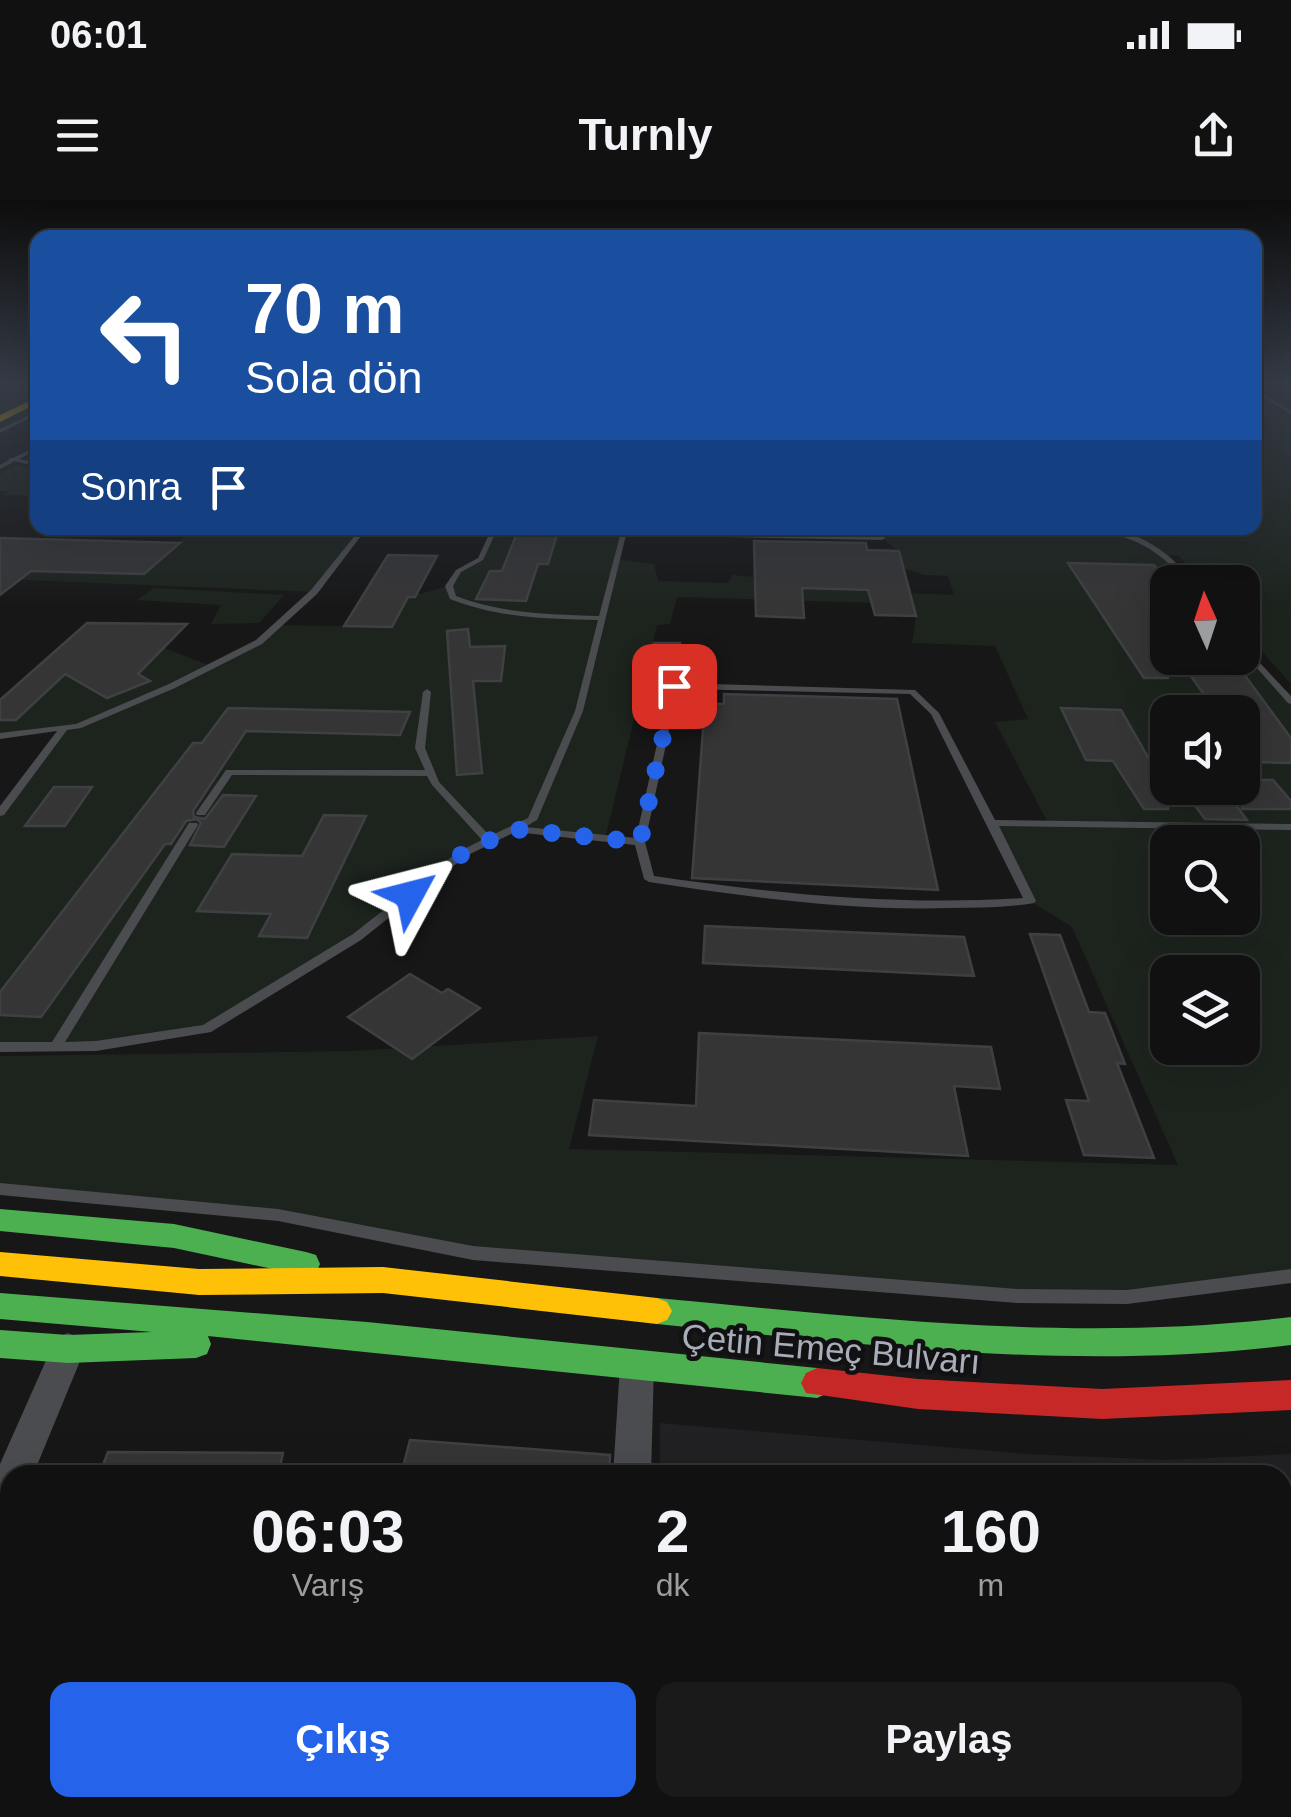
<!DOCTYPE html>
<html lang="tr">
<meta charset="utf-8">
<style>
:root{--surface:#111;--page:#1a1a1a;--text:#f1f3f6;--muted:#9c9d9f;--line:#303131;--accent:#2563eb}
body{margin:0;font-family:Helvetica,sans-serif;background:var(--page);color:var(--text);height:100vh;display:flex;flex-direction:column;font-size:38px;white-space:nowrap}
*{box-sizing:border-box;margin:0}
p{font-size:32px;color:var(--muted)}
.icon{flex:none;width:55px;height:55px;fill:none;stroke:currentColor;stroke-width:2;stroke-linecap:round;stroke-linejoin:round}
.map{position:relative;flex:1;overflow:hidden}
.panel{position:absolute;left:0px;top:1265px;width:1292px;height:352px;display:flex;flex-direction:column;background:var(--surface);border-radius:30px 30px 0 0;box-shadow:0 10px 40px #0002,0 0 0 2px var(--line)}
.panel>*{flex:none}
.banner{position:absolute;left:30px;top:30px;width:1232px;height:305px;border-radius:20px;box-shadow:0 10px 40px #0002,0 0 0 2px var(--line);background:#1a4fa0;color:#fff;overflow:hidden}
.needle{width:65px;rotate:357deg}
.fabs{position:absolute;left:1150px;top:365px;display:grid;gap:20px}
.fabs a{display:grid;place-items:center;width:110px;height:110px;border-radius:20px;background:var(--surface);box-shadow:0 10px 40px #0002,0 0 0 2px var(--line);font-size:50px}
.pin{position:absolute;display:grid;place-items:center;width:85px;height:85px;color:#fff;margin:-42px;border-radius:20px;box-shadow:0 5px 15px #0006}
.me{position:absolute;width:110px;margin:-55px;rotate:52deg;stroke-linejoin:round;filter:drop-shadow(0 0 8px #0008)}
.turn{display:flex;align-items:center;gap:35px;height:210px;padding:0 50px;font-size:45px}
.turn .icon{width:130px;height:130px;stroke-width:2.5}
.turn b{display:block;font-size:70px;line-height:85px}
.then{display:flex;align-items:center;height:95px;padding:0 50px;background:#0003;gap:20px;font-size:38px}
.eta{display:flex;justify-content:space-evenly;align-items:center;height:170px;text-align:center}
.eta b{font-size:60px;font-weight:800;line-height:70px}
.button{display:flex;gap:20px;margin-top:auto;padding:20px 50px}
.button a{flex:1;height:115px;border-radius:20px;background:var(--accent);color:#fff;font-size:40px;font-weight:800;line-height:115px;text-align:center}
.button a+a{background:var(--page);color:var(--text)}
.status{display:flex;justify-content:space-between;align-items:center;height:70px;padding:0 50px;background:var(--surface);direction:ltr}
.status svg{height:28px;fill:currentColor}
header{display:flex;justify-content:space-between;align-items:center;height:130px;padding:0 50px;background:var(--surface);font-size:45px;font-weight:800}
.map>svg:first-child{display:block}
.built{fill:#212123}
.green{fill:#1d241e;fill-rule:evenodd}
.building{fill:#353536;stroke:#3f4043;stroke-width:2.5}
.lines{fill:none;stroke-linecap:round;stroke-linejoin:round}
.lane{fill:#4b4c50;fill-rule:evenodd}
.street{fill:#4b4c50;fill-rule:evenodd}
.fast{fill:#4caf50;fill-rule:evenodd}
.slow{fill:#ffc107;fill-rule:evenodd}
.jam{fill:#c62828;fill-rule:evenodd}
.route{stroke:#2563eb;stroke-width:18;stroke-dasharray:0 32.4}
.labels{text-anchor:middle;stroke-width:9;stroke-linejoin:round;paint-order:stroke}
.near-street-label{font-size:35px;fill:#a8adb8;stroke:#111113}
</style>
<div class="status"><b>06:01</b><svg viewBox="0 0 49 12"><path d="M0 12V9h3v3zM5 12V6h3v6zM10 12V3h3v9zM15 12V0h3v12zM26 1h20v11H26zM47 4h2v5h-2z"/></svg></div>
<header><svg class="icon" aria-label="menu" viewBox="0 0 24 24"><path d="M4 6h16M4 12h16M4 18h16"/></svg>Turnly<svg class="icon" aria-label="share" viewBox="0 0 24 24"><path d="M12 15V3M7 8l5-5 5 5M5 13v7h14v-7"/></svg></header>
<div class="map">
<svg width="1291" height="1617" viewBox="0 0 1291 1617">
<rect width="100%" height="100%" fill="#171717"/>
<polygon class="built" points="660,1223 1026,1254 1166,1260 1291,1254 1291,1617 657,1617 657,1608 1282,1608 1282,1275 660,1275"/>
<g class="green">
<path d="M1255,197L1291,222L1287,225L1291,227V484L1243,430L1242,382H1200L1179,356L1170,355L1190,382H1168V458H1242L1243,446L1291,501V1076L1127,1097L473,1053L278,1015L0,989V856L354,851L598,836L569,949L1178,965L1072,727L1030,701L992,623H1048L995,522L1028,519L995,446L912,443L916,416L912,404L677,397L670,424L657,425L605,639L513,629L462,654L357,737L206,829L96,846L0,847V613L63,529L0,536V500L87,423L187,424L164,448L211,466L259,442L278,425L391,427L408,397L449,386L458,371L481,359L499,328H1255ZM624,333L882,338L899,351L903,368L924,375L948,376L954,395L757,387L755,377L732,375L728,383L658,381L654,364L617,359ZM1168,512H1242V588H1168ZM1168,642H1242V718H1168ZM1168,772H1242V848H1168Z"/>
<polygon points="16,265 37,268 37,296 4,295 9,291 0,291 0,274"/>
<polygon points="193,328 361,328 314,392 0,379 0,370 144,374"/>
<polygon points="154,388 284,395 259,423 211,424 221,405 137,400"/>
</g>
<g class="building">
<polygon points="519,328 559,328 548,364 538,364 526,401 476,399 490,371 502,371"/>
<polygon points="0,338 180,343 144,374 31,371 0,395"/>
<polygon points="754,341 866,343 867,350 899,351 916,416 875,415 868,390 802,388 804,418 756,416"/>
<polygon points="388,355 437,356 415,397 408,397 392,427 344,426"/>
<polygon points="1068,363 1154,365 1168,382 1168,478 1144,478"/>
<polygon points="87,423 187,424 138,474 150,481 107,498 65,474 16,520 0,520 0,500"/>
<polygon points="468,429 470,447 505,446 501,481 473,481 482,573 457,575 447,431"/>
<polygon points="654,443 680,443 676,470 649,469"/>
<polygon points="1178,458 1232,458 1291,538 1291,563 1257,562 1242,541 1242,497 1205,496"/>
<polygon points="724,494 897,499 938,690 692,678 705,503 724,504"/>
<polygon points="228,508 410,512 400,535 246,531 193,611 194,617 205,619 223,595 256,596 224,647 190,645 201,623 197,619 186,621 171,644 165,644 41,817 0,815 0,792 193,543 202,543"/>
<polygon points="1061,508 1121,510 1161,580 1168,580 1168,609 1144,609 1113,561 1086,560"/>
<polygon points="1242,580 1273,580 1291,601 1291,609 1242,609"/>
<polygon points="54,587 92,587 65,626 25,626"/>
<polygon points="1182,588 1223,588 1247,620 1205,619"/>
<polygon points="324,615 366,616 307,738 259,736 271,714 197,711 232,654 302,656"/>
<polygon points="705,726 964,737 974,776 703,763"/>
<polygon points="1030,734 1060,735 1089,812 1105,813 1125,864 1117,863 1154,958 1084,955 1066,900 1089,901"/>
<polygon points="410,774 442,793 448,789 480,808 412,859 348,817"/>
<polygon points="699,833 991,847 1000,889 954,886 968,956 589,935 594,900 696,906"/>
<polygon points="410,1240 610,1255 609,1275 401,1275"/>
<polygon points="108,1252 283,1253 278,1275 99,1275"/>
</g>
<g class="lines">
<g class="lane">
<polygon points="1255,189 1291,211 1291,214 1255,192"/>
<polygon points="38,211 38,214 0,233 0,229"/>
<polygon points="38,246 38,249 19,259 38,263 38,267 15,261 0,269 0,265 9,260 9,258 13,258"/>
<polygon points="361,328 367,328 317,394 262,444 175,488 81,528 67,530 4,615 0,616 0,606 57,531 0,539 0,533 76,524 169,484 256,440 311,390"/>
<path d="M492,328H498L483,360L461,372L453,386L456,396C502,414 550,414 599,416L622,328H628L627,331L879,336L878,328H884L885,338L882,340L626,335L583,511L537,620L525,627L636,638L670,486L674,483L915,490L939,513L995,620L1291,624V630L999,626L1036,701L1034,703C1006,708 977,708 949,708C849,711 748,697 649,682L644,679L635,645L515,632L466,656L361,740L211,832L96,851L0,852V842H52L189,623H197L198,625L65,842L96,841L203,825L353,734L458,652L482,640L432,585L427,576L232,575L205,615H197L196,613L226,570H425L415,548L423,492L427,489L431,492L425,548L439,582L490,636L528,618L575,511L598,420C547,419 498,418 450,399L445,386L456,370L478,358ZM678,489L910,494L931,514L1023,698C899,706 777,694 654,676L645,642Z"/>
<path d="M1038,328C1107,323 1147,326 1194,382H1187C1140,329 1108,331 1041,330Z"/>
<polygon points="1242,444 1291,496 1291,504 1288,503 1242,451"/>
<polygon points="0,983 278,1009 473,1046 1017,1089 1127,1090 1291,1069 1291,1083 1127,1104 1017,1103 473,1060 278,1021 0,995"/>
</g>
<g class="street">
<polygon points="68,1133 80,1138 85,1149 33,1275 10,1275 10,1322 0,1326 0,1264 56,1138"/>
<polygon points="637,1150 649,1155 654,1166 651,1275 613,1275 620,1166 625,1155"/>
<rect x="595" y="1608" width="46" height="9"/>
</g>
<g class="fast">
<polygon points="0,1009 174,1024 306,1052 316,1055 320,1064 316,1073 306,1076 174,1048 0,1031"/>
<polygon points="0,1093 367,1122 817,1168 828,1173 833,1183 828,1193 817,1198 208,1136 211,1144 207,1154 196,1158 68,1163 0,1158 0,1130 68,1135 152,1132 0,1119"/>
<path d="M657,1098C872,1118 1074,1143 1291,1117V1145C1072,1172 874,1145 657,1124L647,1120L642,1111L647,1102Z"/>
</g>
<g class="slow">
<polygon points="38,197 38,203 0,222 0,215"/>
<polygon points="0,1052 199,1069 383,1067 657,1098 667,1102 672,1111 667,1120 657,1124 383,1093 199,1095 0,1076"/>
</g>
<polygon class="jam" points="817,1168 918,1179 1102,1189 1291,1180 1291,1210 1102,1219 918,1209 806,1193 801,1183 806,1173"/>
</g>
<linearGradient id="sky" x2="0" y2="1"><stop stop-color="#0d0d0d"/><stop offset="0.45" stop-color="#363c47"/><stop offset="1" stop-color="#363c47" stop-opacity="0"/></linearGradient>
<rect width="1291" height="409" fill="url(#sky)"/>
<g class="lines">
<polyline class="route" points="410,695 462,654 513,629 640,642 674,486"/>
</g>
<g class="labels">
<g class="near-street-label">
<text transform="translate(831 1149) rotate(5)" y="12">Çetin Emeç Bulvarı</text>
</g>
</g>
</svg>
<div class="fabs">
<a><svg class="needle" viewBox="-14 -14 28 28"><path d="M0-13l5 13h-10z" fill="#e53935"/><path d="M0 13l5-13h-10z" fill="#9c9d9f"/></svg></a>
<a><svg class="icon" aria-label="sound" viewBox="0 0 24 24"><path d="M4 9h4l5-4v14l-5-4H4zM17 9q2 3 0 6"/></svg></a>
<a><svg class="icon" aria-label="search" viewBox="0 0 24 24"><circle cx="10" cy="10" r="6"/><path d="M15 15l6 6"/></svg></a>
<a><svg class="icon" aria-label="layers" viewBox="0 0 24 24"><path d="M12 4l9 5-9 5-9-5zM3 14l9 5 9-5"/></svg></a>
</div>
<div class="pin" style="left:674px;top:486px;background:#d93025"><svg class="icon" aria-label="arrive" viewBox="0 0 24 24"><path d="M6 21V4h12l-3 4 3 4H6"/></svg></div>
<svg class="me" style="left:410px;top:695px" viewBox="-20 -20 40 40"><path d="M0-17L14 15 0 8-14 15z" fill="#2563eb" stroke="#fff" stroke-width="4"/></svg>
<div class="banner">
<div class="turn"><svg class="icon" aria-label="left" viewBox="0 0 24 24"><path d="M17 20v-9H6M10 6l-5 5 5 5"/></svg><div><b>70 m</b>Sola dön</div></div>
<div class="then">Sonra<svg class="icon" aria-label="arrive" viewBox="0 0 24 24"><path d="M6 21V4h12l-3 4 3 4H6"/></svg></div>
</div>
<section class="panel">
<div class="eta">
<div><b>06:03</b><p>Varış</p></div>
<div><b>2</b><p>dk</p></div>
<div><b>160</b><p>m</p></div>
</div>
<div class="button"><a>Çıkış</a><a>Paylaş</a></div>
</section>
</div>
